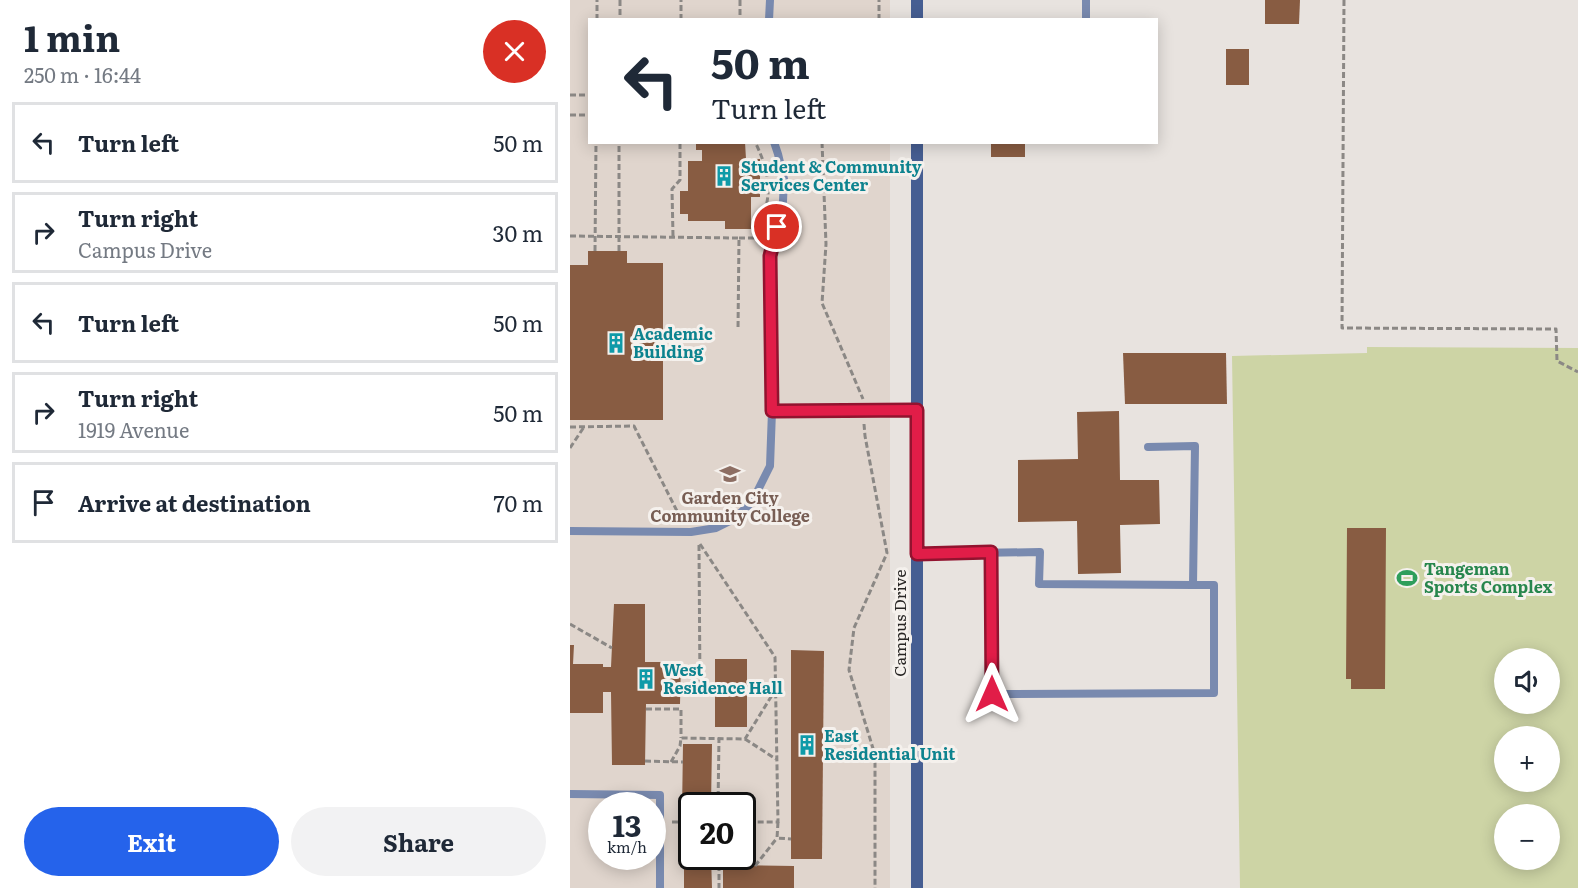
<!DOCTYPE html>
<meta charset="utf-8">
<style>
:root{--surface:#fff;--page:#f2f2f3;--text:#1f2937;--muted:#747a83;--line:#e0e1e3;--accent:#2563eb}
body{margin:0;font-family:Literata,serif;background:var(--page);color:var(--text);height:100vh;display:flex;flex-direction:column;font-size:22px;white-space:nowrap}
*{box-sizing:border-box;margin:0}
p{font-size:20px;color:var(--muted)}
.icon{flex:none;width:33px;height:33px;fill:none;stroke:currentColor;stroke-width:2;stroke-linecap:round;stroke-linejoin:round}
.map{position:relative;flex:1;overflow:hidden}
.details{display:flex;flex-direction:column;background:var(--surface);width:570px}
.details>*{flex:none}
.top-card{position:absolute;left:18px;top:18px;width:570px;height:126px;border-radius:0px;box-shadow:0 3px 15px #0003;background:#fff;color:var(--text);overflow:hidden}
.controls{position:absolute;left:924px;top:648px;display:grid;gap:12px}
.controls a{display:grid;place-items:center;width:66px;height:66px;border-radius:50%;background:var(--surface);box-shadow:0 3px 15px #0003;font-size:30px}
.speed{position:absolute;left:18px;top:792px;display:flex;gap:12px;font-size:30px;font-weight:700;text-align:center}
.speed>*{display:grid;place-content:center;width:78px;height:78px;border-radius:50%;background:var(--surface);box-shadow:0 3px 15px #0003;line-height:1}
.speed small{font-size:15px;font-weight:400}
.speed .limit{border:3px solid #111;border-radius:9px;background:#fff;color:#111}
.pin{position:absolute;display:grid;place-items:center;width:51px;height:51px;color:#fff;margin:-26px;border:3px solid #fff;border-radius:50%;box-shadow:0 2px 6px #0007}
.me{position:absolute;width:66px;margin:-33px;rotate:0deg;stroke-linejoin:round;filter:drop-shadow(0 0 4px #0008)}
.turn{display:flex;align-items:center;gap:21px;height:126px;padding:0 24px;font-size:27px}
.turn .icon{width:78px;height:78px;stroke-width:2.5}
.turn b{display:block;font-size:42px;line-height:51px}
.round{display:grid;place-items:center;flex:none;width:63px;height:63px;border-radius:32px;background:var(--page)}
.head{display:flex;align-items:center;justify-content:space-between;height:102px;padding:0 24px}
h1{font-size:36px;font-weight:700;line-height:45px}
.cta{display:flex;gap:12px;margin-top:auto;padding:12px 24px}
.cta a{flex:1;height:69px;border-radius:36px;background:var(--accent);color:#fff;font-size:24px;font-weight:700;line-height:69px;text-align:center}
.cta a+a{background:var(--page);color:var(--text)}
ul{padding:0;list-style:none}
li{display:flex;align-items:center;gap:18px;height:81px;margin:0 12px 9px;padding:0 12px;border:3px solid var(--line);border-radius:0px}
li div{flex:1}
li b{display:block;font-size:22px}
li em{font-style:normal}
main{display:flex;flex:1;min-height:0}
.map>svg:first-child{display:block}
.built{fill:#e0d5cd;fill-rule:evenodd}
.green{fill:#cdd4a5;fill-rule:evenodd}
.building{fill:#885c42}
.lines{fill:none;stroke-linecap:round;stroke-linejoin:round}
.path{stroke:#8b8885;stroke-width:3;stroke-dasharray:6 3;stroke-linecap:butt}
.lane{stroke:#798aaf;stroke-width:8}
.secondary{stroke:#465e92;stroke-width:12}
.route-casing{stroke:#92132f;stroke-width:15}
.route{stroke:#e11d48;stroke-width:10}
.labels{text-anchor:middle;stroke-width:6;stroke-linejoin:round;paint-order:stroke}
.culture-label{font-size:16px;font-weight:bold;fill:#0d838f;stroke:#f5f1ed;text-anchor:start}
.education-label{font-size:16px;font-weight:bold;fill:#785e54;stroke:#f5f1ed}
.leisure-label{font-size:16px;font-weight:bold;fill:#27864d;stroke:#f5f1ed;text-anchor:start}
.street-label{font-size:16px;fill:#282625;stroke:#f5f1ed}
</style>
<main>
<section class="details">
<div class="head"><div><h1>1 min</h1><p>250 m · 16:44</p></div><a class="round" style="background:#d93025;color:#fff"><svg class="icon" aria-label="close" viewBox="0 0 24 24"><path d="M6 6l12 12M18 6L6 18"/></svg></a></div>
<ul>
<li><svg class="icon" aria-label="left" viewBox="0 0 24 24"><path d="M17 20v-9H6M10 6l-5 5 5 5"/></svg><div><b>Turn left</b></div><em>50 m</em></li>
<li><svg class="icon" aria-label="right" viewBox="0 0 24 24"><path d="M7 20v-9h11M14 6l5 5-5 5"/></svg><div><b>Turn right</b><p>Campus Drive</p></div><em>30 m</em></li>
<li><svg class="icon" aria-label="left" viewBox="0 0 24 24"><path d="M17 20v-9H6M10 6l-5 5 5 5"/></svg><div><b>Turn left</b></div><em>50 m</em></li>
<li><svg class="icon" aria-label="right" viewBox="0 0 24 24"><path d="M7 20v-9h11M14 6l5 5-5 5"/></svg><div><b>Turn right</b><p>1919 Avenue</p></div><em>50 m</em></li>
<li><svg class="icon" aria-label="arrive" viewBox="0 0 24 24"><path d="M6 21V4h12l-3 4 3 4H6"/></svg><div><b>Arrive at destination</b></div><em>70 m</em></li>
</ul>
<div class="cta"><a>Exit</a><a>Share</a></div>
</section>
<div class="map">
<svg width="1008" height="888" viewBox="0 0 1008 888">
<rect width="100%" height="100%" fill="#e8e3df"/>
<path class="built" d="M0,0H320V19L20,20V142L320,143V888H0ZM32,806H82V856H32ZM122,806H172V856H122Z"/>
<path class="green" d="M797,347L1008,348V888H670L662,356L797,353ZM934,658H980V704H934ZM934,736H980V782H934ZM934,814H980V860H934Z"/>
<g class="building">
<polygon points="695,0 730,0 729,24 695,24"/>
<rect x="656" y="49" width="23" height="36"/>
<polygon points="126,142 175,142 176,159 190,159 190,197 181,197 181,229 155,229 155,221 118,221 118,214 110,214 110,191 118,191 118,161 132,161 132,150 126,150"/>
<rect x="421" y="142" width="34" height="15"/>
<polygon points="18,251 57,251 57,263 93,263 93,420 0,420 0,265 18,265"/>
<polygon points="553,353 656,353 657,404 555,404"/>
<polygon points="549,411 550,480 589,480 590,524 550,525 551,573 508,574 507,521 448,522 448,460 508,459 507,412"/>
<polygon points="777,528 816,528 815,689 781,689 781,679 776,679"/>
<polygon points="44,604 75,604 75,662 111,662 110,704 76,704 75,765 42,765 41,692 33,692 33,713 0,713 0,645 4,645 3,664 33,664 33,667 41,667"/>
<polygon points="221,650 254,651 252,859 221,859"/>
<rect x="145" y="659" width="32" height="68"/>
<polygon points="113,744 142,744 141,806 122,806 122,812 112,812"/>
<polygon points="114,827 122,827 122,856 141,856 142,888 114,888"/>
<polygon points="153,865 224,866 224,888 153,888"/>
</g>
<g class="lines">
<g class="path">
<polyline points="50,0 50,20"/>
<polyline points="170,0 170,20"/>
<polyline points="774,0 772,328 986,329 987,361 1008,372"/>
<polyline points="27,20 27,0"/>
<polyline points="111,20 111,0"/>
<polyline points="309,20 309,0"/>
<polyline points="0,95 20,95"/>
<polyline points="0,115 20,115"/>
<polyline points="252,142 256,244 252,303 293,399"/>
<polyline points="0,236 169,238 168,330"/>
<polyline points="103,236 102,189 110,180 110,142"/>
<path d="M169,238H187C191,223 199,204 198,188C198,172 192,156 185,142"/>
<polyline points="25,251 26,142"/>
<polyline points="49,251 49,142"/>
<polyline points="294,424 295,436 317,553 284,628 279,670 305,755 305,888"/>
<polyline points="0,427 64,426 110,517"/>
<polyline points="0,448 14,427"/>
<polyline points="130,544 205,657 208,822 172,822"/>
<polyline points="129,545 130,688 145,688"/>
<polyline points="0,624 42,648"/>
<polyline points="177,685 205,686"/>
<polyline points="76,709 111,709 111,738"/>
<polyline points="175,739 206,759"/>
<polyline points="75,761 113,762"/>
<polyline points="101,762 110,746 111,738 175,739 204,692"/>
<polyline points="148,806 149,738"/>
<polyline points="102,822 122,822"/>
<polyline points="208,822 207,838 221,839"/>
<polyline points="149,856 149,888"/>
<polyline points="185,866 207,838"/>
</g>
<g class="lane">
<polyline points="199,20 200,0"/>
<polyline points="516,20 516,0"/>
<polyline points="202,411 347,410"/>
<polyline points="0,531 121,532 146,528 164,519 182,502 200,466 202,411 200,256 213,201 214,179 208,154 204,142"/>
<polyline points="421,553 421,694 644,693 644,585 623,585"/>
<polyline points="347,554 470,552 469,584 623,585 625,446 578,447"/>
<polyline points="0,794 90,795 90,888"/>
</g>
<g class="secondary">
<polyline points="347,20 347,0"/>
<polyline points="347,142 347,888"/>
</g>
</g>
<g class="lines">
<g class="route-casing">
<polyline id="route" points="207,227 200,256 202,411 347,410 347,554 421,552 422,694"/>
</g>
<use href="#route" class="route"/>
</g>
<defs>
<g id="building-bare" transform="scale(1.62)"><path d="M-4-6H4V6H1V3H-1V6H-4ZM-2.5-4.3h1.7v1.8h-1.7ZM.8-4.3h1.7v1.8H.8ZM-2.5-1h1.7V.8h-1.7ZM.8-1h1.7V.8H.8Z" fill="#0f9aa8" stroke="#f5f1ed" stroke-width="2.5" paint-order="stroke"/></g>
<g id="university-bare" transform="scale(1.62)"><path d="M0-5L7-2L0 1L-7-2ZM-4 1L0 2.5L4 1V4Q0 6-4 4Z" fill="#8d6e63" stroke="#f5f1ed" stroke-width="2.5" paint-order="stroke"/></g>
<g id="stadium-bare" transform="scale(1.62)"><path d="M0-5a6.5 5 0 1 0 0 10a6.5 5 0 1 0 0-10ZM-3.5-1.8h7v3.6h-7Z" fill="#2e9e5b" stroke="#f5f1ed" stroke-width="2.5" paint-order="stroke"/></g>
</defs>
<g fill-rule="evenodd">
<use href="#building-bare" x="154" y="176"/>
<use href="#building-bare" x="46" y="343"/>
<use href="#university-bare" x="160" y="474"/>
<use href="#stadium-bare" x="837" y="578"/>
<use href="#building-bare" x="76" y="679"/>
<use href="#building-bare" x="237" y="745"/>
</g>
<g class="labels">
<g class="culture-label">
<text x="171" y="173">Student &amp; Community<tspan x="171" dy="18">Services Center</tspan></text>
<text x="63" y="340">Academic<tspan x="63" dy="18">Building</tspan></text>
<text x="93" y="676">West<tspan x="93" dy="18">Residence Hall</tspan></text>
<text x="254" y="742">East<tspan x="254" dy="18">Residential Unit</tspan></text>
</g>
<g class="education-label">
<text x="160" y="504">Garden City<tspan x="160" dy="18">Community College</tspan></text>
</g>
<g class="leisure-label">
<text x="854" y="575">Tangeman<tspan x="854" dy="18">Sports Complex</tspan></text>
</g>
<g class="street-label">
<text transform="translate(330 623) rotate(-90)" y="6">Campus Drive</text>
</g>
</g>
</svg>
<div class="controls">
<a><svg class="icon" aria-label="sound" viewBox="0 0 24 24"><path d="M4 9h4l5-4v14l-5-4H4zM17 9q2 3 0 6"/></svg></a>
<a>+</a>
<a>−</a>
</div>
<div class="speed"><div>13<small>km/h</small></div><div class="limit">20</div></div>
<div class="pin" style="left:207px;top:227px;background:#d93025"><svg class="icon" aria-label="arrive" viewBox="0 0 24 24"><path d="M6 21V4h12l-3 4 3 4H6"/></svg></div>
<svg class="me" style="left:422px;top:694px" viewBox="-20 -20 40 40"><path d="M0-17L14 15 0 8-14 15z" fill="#e11d48" stroke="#fff" stroke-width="4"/></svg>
<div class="top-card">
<div class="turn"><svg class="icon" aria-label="left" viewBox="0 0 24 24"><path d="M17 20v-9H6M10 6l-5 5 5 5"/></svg><div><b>50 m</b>Turn left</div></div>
</div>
</div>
</main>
